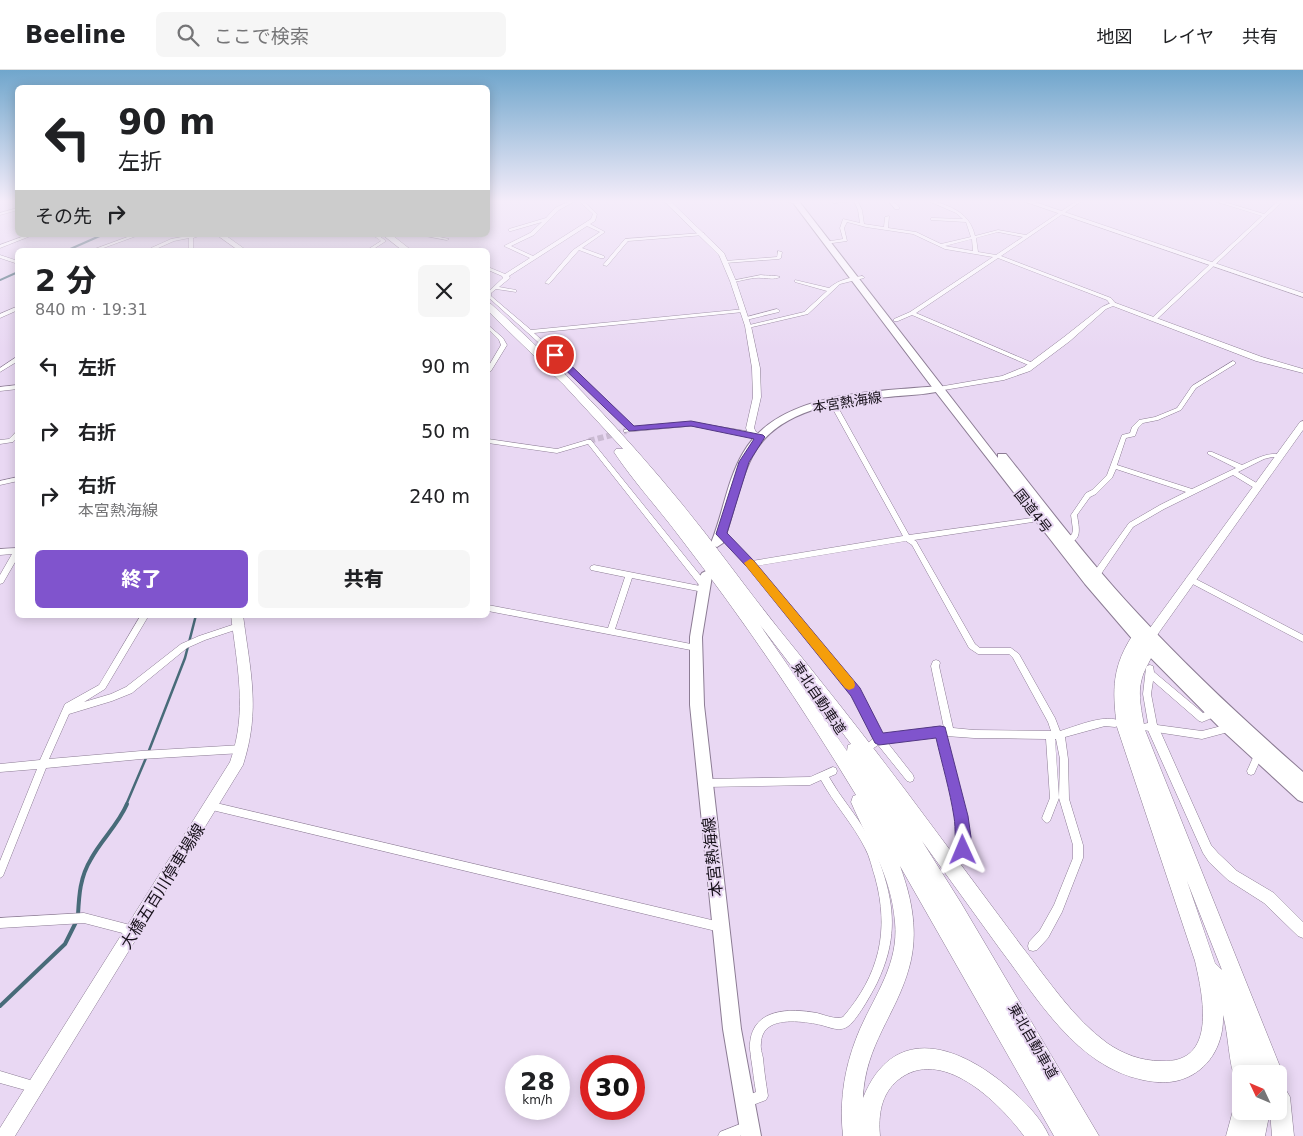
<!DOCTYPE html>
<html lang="ja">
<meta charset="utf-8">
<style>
:root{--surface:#fff;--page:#f6f6f6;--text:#202124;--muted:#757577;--line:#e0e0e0;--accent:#8054cd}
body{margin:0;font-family:"DejaVu Sans","Noto Sans JP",sans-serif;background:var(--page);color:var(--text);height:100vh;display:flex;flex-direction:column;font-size:19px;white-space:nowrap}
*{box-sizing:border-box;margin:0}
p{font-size:16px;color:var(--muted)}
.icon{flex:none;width:28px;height:28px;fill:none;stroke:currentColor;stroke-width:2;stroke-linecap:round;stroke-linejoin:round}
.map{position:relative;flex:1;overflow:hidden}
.panel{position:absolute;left:15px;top:178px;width:475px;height:370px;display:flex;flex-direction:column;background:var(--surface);border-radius:8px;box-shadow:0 2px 12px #0003}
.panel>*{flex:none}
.top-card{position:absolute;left:15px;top:15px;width:475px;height:152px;border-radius:8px;box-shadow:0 2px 12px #0003;background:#fff;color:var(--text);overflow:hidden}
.needle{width:32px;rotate:314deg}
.buttons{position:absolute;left:1232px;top:995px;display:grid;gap:10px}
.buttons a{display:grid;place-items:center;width:55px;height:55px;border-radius:8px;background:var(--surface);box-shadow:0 2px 12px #0003;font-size:25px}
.speed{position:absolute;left:505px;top:985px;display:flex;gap:10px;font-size:25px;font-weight:700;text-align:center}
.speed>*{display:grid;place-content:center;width:65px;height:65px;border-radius:50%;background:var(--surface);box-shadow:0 2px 12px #0003;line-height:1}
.speed small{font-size:12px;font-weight:400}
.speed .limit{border:8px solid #d22;background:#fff;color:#111}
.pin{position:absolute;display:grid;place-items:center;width:42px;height:42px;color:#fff;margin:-21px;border:2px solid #fff;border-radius:50%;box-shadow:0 1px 5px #0007}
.me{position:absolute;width:55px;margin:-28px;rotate:359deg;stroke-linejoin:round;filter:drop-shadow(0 0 4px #0008)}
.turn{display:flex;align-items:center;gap:18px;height:105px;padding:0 20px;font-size:22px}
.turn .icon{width:65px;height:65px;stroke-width:2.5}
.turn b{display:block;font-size:35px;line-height:42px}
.then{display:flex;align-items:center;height:48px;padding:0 20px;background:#0003;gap:10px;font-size:19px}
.round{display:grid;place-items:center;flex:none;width:52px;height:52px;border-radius:8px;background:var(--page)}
.head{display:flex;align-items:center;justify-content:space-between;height:85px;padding:0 20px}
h1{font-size:30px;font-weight:800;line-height:38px}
.button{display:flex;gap:10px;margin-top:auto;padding:10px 20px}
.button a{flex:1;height:58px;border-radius:8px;background:var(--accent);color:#fff;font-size:20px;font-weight:800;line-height:58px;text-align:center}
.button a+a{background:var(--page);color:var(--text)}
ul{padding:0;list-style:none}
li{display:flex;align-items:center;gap:15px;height:65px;padding:0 20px}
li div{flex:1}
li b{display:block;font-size:19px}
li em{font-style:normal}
header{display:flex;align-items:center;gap:30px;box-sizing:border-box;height:70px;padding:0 25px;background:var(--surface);border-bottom:1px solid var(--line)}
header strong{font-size:24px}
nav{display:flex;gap:28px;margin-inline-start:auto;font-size:18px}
.search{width:350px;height:45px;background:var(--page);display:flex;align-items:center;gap:12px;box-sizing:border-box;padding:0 18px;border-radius:8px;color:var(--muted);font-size:19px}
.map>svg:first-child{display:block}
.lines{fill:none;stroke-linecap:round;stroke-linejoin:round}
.stream-far2{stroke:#486b79;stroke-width:2}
.stream-far1{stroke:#486b79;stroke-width:2.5}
.stream{stroke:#486b79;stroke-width:4}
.minor-tunnel{stroke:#cabad2;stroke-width:6;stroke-dasharray:6 3;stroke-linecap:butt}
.minor-casing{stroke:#8c7c94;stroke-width:1}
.tertiary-casing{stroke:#8c7c94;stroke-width:1}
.secondary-casing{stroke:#8c7c94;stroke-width:1}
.primary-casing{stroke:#8c7c94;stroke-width:2}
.trunk-casing{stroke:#8c7c94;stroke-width:2}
.motorway-casing{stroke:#8c7c94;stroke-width:1}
.minor{fill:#fff;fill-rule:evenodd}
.tertiary{fill:#fff;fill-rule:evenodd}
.secondary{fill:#fff;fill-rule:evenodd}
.primary{fill:#fff;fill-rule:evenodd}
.trunk{fill:#fff;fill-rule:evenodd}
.motorway{fill:#fff;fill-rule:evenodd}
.route{fill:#8054cd;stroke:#533785}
.slow{fill:#f59e0b}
.labels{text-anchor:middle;stroke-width:4;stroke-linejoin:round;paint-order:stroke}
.street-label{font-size:14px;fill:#17111a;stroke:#e9d8f3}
.near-street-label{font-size:16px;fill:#17111a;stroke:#e9d8f3}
</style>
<header>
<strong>Beeline</strong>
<div class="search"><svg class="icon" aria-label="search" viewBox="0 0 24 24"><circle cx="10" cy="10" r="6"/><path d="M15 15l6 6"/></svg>ここで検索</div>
<nav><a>地図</a><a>レイヤ</a><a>共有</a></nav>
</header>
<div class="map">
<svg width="1303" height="1066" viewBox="0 0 1303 1066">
<rect width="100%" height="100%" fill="#e9d8f3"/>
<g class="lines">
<g class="stream-far2">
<polyline points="68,180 102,165"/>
<polyline points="0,210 18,202"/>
</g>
<g class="stream-far1">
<polyline points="148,683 185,588 196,545"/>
<polyline points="126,735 146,688"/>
</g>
<g class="stream">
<path d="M78,845C79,825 80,807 91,789C101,770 118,755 127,734"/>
<polyline points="0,936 65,874 77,850"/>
</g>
<polyline class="minor-tunnel" points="589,371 626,361"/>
<g class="minor-casing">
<g id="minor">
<polygon points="572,130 577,130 559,140 534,165 511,176 533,186 591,149 593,144 578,130 582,130 597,144 595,151 590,154 605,162 582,178 604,186 604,188 600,188 579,180 549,214 545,213 573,180 600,162 587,156 509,206 510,208 499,217 516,220 516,222 496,219 491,223 491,226 531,260 745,239 745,241 743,242 534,263 583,307 634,358 691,352 752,362 755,364 754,365 691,356 624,362 624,360 628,359 579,309 488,227 488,222 503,208 502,206 488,200 488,197 505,204 530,188 504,176 530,163 542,152 511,161 509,161 509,159 546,148 555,138"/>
<polygon points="781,130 789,130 799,133 797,134"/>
<path d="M841,130H857L862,140L864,154L884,157L885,147L889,146L888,158L916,162L941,174L971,167L966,152L931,150V148H933L963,149L956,143L926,130C933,130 939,132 945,135C961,141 971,149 975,166L998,160L1026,165L1078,130H1083L1001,186L1111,228L1116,234L1111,235L1107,230L998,188L916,243L1035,294L1036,295L1033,297L912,245L898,251H894V249L910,242L993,187L945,179L913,164L866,157L847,152L844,158L847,171L825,174V172L843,169L840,158L843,149L860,153L858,140L854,131L834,133L832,132ZM998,162L1023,167L996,185L978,182L976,168ZM972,169L973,181L945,176Z"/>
<polygon points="888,130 892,130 899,137 899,139 895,139"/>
<polygon points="1211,130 1218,130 1264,144 1279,130 1284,130 1156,250 1152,250 1152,248 1262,146"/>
<polygon points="18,138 18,140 0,145 0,143"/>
<polygon points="702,163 704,163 704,165 628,171 607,196 603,195 625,169"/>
<polygon points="27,165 33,165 0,178 0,175"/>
<polygon points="133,165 139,165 98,180 92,180"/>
<polygon points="193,165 202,165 193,168 193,180 189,180 189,168 174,171 156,179 156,180 152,180 151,178 171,169"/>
<polygon points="373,165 378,165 386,171 372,180 367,180 381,171"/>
<polygon points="420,165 430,165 449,169 447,170"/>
<polygon points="778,181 782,182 781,188 779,189 725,193 723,192 725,191 777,187"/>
<polygon points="0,185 18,191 18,194 0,188"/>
<path d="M761,205C767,206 776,205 780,207C774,210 768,208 761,208C754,207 741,211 733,212L731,211Z"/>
<path d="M862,206L864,207V208L840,214L808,244L748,258L745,256L804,242L827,221L795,212V210L829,218C840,209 849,208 862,206Z"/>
<polygon points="16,237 18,237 18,240 0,248 0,244"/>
<polygon points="777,239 780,241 779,242 746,250 743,248"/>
<polygon points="488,255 503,268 507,275 491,301 488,303 488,297 501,275 499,270 488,259"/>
<polygon points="18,286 18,291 0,302 0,298"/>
<path d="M1233,291L1235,292V294L1196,318L1181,340L1158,350L1143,353L1138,358L1135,366L1126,368L1117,395L1192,419L1236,398L1208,384V382H1212L1242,395C1256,389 1268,381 1283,385V387H1272L1264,389L1238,402L1260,415L1261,417L1260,419H1256L1233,405L1164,439L1133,457L1099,507H1093L1092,505L1093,503L1129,453L1160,435L1186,422L1116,399L1112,408L1096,424L1090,427L1077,445C1079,457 1083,473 1066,472L1065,470L1072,464L1073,460L1071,445L1086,423L1092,420L1107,405L1122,365L1130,363L1132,357L1139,350L1155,347L1177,338L1192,316Z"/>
<polygon points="18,315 18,319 0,321 0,317"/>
<path d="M832,330L835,332L909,465L1039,447H1041L1042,449L1041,451H1039L914,470L916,471L975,574L980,578H1011L1019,584L1055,648L1060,661C1077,656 1101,645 1118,650L1119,653L1118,656L1115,657L1105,656L1065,667L1068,689L1069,729L1083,775V788L1062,842L1048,868L1037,880L1033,881L1029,880L1028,876L1029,872L1040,860L1054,835L1073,788V775L1059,728L1050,751L1047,753L1044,751L1042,748L1050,728L1046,669L974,668L946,666C952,690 975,762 966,783L963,785L960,783L958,780L959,767L956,746L938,665L887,672L913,705L914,708L913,711L910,712L907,711L878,675L871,680L868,679L867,676L868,673L874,668L852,625L747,496L718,464L721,461L723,462L752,491L903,466L829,332ZM906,471L912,475L969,578L978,584H1009L1013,588L1048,652L1051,661L974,660L953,658L939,596L940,593L939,591L936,590L933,591L931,596L944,658L935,657L881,665L858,619L756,496ZM1055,669H1056L1060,689L1059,727Z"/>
<polygon points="18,360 18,367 13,372 0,374 0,370 9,369"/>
<polygon points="488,369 557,379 587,370 591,370 708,515 706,517 707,519 706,521 703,522 632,508 615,559 696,575 699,576 700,578 699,580 696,581 488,541 488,535 608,558 625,507 591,500 590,498 591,496 594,495 700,516 588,374 557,383 488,373"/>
<polygon points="18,407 18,411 0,415 0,411"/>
<polygon points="18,478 18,487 3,513 0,514 0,505 12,484 0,485 0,479"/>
<polygon points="1190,506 1303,565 1303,572 1187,511 1186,509 1187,507"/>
<polygon points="141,545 149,545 105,619 84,632 111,624 126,617 181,574 199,566 238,553 241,554 242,556 241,558 205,570 187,578 132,623 112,631 69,644 49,689 141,681 242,675 245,676 246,679 245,682 242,683 141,689 46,698 3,806 0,808 0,791 37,699 0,702 0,694 40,690 65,634 99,615"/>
<path d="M1150,595L1153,596L1154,602L1203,643L1214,638L1217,639L1218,642C1216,647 1207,650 1202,652L1199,651L1153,611L1151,624L1157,655L1202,661L1229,654L1232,655L1233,658L1232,661L1202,669L1143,660L1142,657L1143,654L1148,653L1143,624L1146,598L1147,596Z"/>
<polygon points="1258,682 1261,683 1262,686 1254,704 1251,705 1248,704 1247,701 1255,683"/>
<path d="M833,697L836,698L837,701L836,704L829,707C840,727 856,744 867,764C874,775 878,787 882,799C896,841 896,873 877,913C872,923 856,952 847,957C839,962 829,957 821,955C808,952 781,948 769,957C764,960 761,967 761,973C760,978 762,983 763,988C764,1001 766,1013 768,1026L766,1030L745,1038L741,1036L739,1032L741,1028L756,1022C754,1011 753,1000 751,988C751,983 749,978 750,973C753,938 790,938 817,943C825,945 836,950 843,947C879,905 890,861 875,807C872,798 870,787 865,778C853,754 834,734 821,710L810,715L705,717L702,716L701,713L702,710L705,709L810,707Z"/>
<polygon points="212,732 720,852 724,853 725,857 724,861 720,862 212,740 209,739 207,736 209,733"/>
<polygon points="84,843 134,856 138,857 139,861 138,865 134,866 84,853 0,858 0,848"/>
<polygon points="0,1001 40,1013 42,1017 40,1021 36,1023 0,1013"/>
<polygon points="748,1051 752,1053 754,1057 752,1061 740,1066 718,1066 720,1062"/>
</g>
</g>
<g class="tertiary-casing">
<g id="tertiary">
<polygon points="663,130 669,130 724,183 736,211 751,256 760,298 761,327 754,358 756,362 763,365 763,369 760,370 749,366 746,358 753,327 752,298 745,256 730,211 719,185"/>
<polygon points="1020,130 1029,130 1303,223 1303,227"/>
<polygon points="1113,232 1262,287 1303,299 1303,303 1256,291 1113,236 1106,239 1070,271 1030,301 1004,310 938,321 934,319 938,317 1002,306 1024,297 1064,267 1102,237"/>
<polygon points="1303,351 1303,360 1155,568 1147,568 1146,565 1147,562 1300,352"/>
<polygon points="1153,653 1157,654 1211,775 1218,783 1237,801 1274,823 1303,852 1303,868 1298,866 1264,833 1228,810 1209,792 1203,783 1147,658 1149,654"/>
</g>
</g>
<g class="secondary-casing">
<g id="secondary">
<polygon points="217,165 225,165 246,180 238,180"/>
<path d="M231,545H243C250,601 261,639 243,695L15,1066H0V1058L230,692C248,641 237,597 231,545Z"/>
</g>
</g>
<g class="primary-casing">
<g id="primary">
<path d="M938,316L941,317V321C924,325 906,325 888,327C841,331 776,339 752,387C738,414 734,445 723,473L717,477L713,476L711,473C723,444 727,410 743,383C778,321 876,322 938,316Z"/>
<polygon points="706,501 710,503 712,506 702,567 704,635 741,959 761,1066 741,1066 723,959 690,635 690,567 700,506 702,503"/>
</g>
</g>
<g class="trunk-casing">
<path id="trunk" d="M791,130H798L998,388V384H1006C1049,438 1091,494 1139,545C1190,600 1246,652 1303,702V732L1298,730L1224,662L1134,571L1085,514L935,321Z"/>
</g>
<g class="motorway-casing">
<g id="motorway">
<polygon points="383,165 392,165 411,180 402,180"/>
<path d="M488,233L491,234C560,296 624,363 682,434C715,474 745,517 778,558C821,611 864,665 906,721C945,773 984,826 1023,878C1049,911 1073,948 1107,973C1123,984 1141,991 1161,991C1218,994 1203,926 1195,891L1117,657C1112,619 1112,596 1134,563L1151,559L1156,561C1163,575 1146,593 1142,608C1137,625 1142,643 1145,660L1283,1004L1280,1011L1279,1012V1004H1241V1014L1236,1011C1228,992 1229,966 1223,945C1224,971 1212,996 1188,1007C1173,1014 1158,1013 1143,1010C1076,996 1038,929 1000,879C974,843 948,807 922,771L961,833L1099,1066H1054L900,796C912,829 919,863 909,898C896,945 865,975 863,1028C894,951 961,976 1010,1019C1025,1032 1041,1048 1049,1066H1024C999,1032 941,975 898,1010C881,1024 878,1045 880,1066H843C839,1028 845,994 860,959C876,923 899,893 895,852C891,804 869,774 851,732L853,726L856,725C802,636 743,549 679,466C658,438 633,411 614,382L616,379H623L564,315L488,241ZM760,555L851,674L848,675L847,681ZM1187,811L1222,900L1215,893Z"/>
<polygon points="1279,1017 1286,1020 1290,1027 1294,1066 1272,1066 1270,1041 1279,1041"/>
<polygon points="1241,1031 1241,1041 1270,1041 1265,1066 1226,1066 1235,1033"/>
</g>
</g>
<use href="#minor" class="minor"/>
<use href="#tertiary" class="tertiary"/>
<use href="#secondary" class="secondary"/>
<use href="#primary" class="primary"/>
<use href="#trunk" class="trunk"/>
<use href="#motorway" class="motorway"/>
</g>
<linearGradient id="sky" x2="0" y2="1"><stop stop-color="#70a6cc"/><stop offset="0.47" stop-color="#f5edfa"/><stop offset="1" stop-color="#f5edfa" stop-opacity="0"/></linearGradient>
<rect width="1303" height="279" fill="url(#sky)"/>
<path class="route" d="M552,283H558L634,356L691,351L763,365L765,367L749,392L727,463L754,491L860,618L883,663L940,656L945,657L968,746L971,767L968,785L963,788L958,785C954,777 956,758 954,747C950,721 942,694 936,668L879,675L875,673L851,626L747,497L716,464L739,392L754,369L691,356L629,361L552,287Z"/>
<polygon class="slow" points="750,489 753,490 854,611 855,615 854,618 849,620 845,618 746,496 744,493"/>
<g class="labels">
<g class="street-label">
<text transform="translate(847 332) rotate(-9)" y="5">本宮熱海線</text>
<text transform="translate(1033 441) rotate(52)" y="5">国道4号</text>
<text transform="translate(819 628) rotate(56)" y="5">東北自動車道</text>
<text transform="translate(1033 971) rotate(60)" y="5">東北自動車道</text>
</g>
<g class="near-street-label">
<text transform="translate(712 787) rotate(-96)" y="6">本宮熱海線</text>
<text transform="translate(162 816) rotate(-58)" y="6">大橋五百川停車場線</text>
</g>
</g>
</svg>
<div class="buttons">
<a><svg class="needle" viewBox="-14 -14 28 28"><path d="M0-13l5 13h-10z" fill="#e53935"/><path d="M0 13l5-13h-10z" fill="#757577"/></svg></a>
</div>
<div class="speed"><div>28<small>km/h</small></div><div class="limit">30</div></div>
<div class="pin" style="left:555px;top:285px;background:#d93025"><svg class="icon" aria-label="arrive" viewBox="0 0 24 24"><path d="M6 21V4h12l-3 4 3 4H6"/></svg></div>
<svg class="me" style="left:963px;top:780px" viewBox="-20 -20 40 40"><path d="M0-17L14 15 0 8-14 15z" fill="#8054cd" stroke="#fff" stroke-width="4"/></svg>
<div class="top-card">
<div class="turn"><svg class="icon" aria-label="left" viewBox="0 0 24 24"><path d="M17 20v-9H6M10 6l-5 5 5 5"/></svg><div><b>90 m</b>左折</div></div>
<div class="then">その先<svg class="icon" aria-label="right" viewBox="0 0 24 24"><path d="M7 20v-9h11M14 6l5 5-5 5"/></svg></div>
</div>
<section class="panel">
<div class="head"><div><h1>2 分</h1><p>840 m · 19:31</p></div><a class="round"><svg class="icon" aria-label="close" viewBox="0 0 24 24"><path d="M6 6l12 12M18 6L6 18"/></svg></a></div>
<ul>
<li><svg class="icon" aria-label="left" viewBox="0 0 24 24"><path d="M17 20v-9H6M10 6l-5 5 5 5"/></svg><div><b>左折</b></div><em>90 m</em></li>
<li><svg class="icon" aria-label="right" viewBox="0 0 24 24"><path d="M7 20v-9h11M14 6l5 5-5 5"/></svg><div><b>右折</b></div><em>50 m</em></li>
<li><svg class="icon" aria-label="right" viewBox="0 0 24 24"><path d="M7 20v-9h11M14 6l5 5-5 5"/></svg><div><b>右折</b><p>本宮熱海線</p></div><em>240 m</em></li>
</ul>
<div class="button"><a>終了</a><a>共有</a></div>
</section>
</div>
